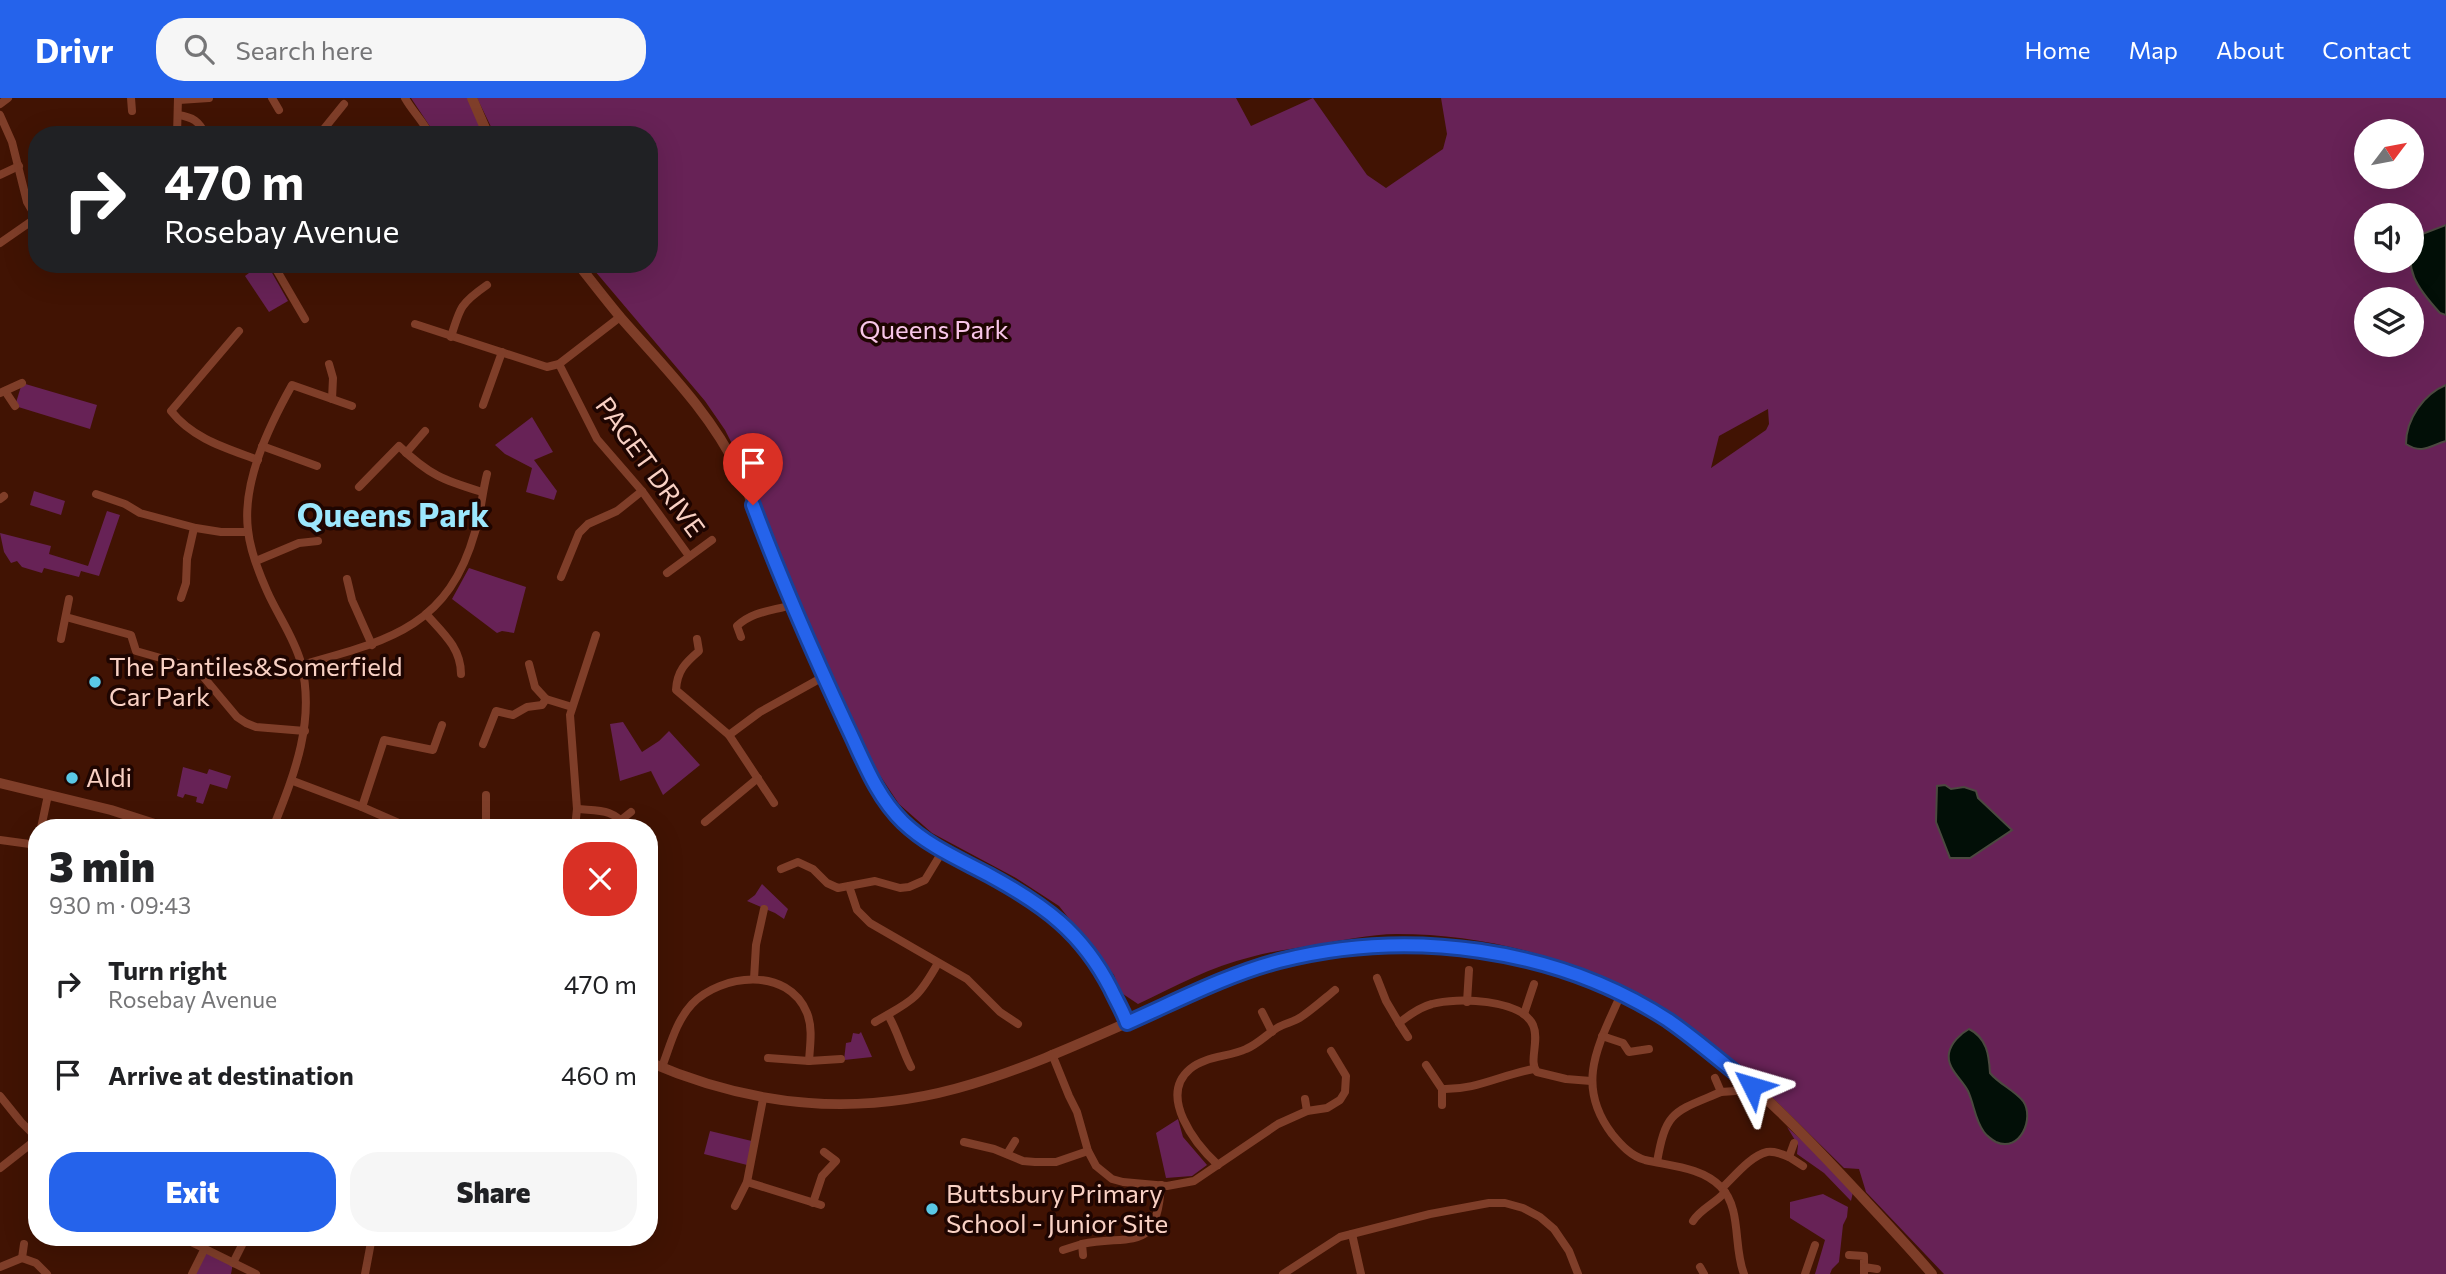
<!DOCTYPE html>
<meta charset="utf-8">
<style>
:root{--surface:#fff;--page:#f6f6f6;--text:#202124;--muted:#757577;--accent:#2563eb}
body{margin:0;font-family:Commissioner,sans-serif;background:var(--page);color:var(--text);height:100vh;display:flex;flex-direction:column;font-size:26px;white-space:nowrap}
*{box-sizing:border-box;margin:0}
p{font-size:23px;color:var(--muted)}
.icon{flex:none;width:38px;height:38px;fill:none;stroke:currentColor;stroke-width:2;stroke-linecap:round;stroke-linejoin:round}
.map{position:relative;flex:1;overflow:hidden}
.details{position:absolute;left:28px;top:721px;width:630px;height:427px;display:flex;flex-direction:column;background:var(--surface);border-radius:28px;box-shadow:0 7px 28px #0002}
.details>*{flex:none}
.guide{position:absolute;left:28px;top:28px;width:630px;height:147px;border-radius:28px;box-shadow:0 7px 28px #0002;background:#202124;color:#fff;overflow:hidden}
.needle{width:46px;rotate:58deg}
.tools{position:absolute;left:2354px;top:21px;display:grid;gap:14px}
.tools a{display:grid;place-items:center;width:70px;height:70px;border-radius:50%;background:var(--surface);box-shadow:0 7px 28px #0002;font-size:35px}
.pin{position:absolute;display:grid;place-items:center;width:60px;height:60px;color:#fff;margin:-72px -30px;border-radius:50% 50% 50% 0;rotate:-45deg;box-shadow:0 0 7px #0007}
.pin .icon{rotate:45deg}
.me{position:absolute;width:77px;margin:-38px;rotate:310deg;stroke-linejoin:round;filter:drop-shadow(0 0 5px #0008)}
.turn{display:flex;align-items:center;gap:24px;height:147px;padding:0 21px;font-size:32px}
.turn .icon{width:91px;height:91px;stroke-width:2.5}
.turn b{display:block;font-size:49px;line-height:60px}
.round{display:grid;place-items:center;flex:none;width:74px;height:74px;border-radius:28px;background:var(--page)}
.head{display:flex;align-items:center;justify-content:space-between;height:119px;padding:0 21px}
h1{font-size:42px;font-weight:800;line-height:52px}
.primary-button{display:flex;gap:14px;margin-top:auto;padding:14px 21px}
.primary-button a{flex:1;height:80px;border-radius:28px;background:var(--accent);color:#fff;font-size:28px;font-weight:800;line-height:80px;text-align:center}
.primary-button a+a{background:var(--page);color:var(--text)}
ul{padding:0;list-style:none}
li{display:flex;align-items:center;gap:21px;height:91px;padding:0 21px}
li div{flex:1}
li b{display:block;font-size:26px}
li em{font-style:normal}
header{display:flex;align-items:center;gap:42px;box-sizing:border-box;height:98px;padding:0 35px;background:var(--accent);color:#fff}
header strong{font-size:33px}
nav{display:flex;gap:38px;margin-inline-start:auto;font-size:24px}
.search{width:490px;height:63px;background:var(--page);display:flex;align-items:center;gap:18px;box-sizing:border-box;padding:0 24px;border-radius:28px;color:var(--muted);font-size:26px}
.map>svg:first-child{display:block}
.green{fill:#672256;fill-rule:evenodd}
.water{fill:#020f07;stroke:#4c4940;stroke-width:2}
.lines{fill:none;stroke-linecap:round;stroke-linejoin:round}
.minor{stroke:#7f3e29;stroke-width:8}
.tertiary{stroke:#7f3e29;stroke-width:10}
.route-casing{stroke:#184099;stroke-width:18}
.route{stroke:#2563eb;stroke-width:12}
.poi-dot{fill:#5ac8e6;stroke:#1e0501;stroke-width:2.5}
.labels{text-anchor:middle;stroke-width:7;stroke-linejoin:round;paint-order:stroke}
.park-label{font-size:26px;fill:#f8c6e8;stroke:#1e0501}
.street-label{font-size:26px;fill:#f9d1c4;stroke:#1e0501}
.poi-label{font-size:26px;fill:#f9d1c4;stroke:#1e0501;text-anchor:start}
.district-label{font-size:33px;font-weight:bold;fill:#9ce7fd;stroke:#1e0501}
</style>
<header>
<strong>Drivr</strong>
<div class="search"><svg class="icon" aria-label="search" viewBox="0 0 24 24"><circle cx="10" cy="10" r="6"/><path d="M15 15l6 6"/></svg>Search here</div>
<nav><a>Home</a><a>Map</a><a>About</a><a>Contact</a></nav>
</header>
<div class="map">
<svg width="2446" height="1176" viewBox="0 0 2446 1176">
<rect width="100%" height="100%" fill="#411303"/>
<g class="green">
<polygon points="411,0 472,0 488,37 433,37 433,33"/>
<path d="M477,0H1236L1251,28L1313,0L1367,77L1386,90L1443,51L1447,36L1441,0H2446V1176H1944L1866,1094L1859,1071L1844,1070C1790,1017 1733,957 1669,916C1588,864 1494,836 1397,836C1370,836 1341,843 1313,847C1293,851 1271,853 1251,859C1212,868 1174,889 1138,906L1120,894L1114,877L1059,808L1016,780L932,735L899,706L873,667L788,478L756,393L725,332L705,303L589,166H649V37H495ZM2366,33H2412V79H2366ZM2366,117H2412V163H2366ZM2366,201H2412V247H2366ZM1768,311L1769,326L1766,332L1711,370L1719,338Z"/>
<polygon points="261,166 267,166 288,203 269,214 245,178"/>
<polygon points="22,285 97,307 90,331 15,308"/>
<polygon points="532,319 553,354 534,362 557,393 554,402 526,394 532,370 505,356 495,347"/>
<polygon points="34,393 65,403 61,417 30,407"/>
<polygon points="107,413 120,417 99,478 81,473 79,479 44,470 42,475 22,469 17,463 11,465 4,454 0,435 51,448 49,456 88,468"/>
<polygon points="469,470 526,489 514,535 502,533 497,535 452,501"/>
<polygon points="623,624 642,654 659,643 669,633 700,667 663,697 651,673 620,683 610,626"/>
<polygon points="183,669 207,676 209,671 231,678 227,691 210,686 203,706 196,704 197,699 185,696 183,700 177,698"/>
<polygon points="762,786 788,811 784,821 775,815 747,803 755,797"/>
<polygon points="861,934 872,959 844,962 846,945 851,944 853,935 859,936"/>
<polygon points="1178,1021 1183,1039 1207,1067 1192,1078 1166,1080 1156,1035"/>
<polygon points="1787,1029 1813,1052 1853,1094 1851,1103 1824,1075 1797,1056 1798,1047"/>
<polygon points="710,1033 756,1044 751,1068 704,1056"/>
<polygon points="1823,1096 1848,1109 1847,1119 1843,1127 1839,1164 1832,1171 1830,1176 1815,1176 1825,1142 1790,1120 1790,1104"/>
<polygon points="204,1152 233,1165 231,1176 192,1176"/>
</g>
<g class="water">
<path d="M2446,127V217L2440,215C2419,192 2400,169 2417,138Z"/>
<path d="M2446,287V343C2431,347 2423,357 2406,346C2406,321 2424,296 2446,287Z"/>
<polygon points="1945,687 1951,691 1964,689 1976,693 1978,700 2012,732 1970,760 1950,760 1936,724 1937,688"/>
<path d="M1969,931C1987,940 1989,957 1990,975C1999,986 2014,992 2023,1003C2035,1020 2020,1055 1996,1044C1992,1042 1986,1037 1984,1034C1975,1022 1974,1006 1968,993C1962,981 1946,970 1949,955C1951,945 1960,936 1969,931Z"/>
</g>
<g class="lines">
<g class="minor">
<polyline points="131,0 132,13"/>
<polyline points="272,0 279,12"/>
<path d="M405,0C413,14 423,23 430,37"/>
<polyline points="179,2 209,0"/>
<polyline points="0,6 8,0"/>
<polyline points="0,17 12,44 27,104 37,121"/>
<path d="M178,17C192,19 200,23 205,37"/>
<polyline points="177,37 178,0"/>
<polyline points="319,37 344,6"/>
<polyline points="0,77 19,68"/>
<polyline points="0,145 36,120"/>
<polyline points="277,166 276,171 305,221"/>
<polyline points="361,167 362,166"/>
<polyline points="415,226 547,269 559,266 620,219"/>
<path d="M239,233L171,313C193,341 226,350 258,362"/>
<path d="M451,239C460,209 461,205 487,187"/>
<polyline points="329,266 333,280 332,301"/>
<polyline points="559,266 597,341 642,393 689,458"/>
<polyline points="5,293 15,308"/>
<polyline points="0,295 22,285"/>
<polyline points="483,307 502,254"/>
<polyline points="262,348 317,368"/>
<polyline points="406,355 425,333"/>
<path d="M359,389L399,348C429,377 443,382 482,394"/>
<polyline points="96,396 125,406 140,415 196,430 221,434 248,434"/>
<polyline points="0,401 4,398"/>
<polyline points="256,463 299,445 318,443"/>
<polyline points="667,475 712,442"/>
<polyline points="561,479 579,435 588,426 617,413 642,393"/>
<polyline points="347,481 352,502 372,547"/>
<polyline points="181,500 186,485 187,461 194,430"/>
<path d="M426,516C443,535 461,550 461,576"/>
<polyline points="66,519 131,537 136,553 196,570 237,619 246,625 256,629 305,633"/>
<path d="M741,539L737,528C753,513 772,513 792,507"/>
<polyline points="61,541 69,501"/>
<path d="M697,541L699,553C685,565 677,573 676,592L729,637"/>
<polyline points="529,566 535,589 546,601"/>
<path d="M301,567C387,543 448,530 475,434C481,415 482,395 487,376"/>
<polyline points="483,646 496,613 513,617 527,609 542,607 546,601 572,609"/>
<polyline points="293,683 362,709 401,726 399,730"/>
<polyline points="774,705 729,637 760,614 823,579"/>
<polyline points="362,709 384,642 433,652 442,627"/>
<path d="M577,711C600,713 612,710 628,730"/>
<polyline points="621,722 631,714"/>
<polyline points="705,724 758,680"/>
<polyline points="41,730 48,697"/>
<path d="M273,730C294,677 316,623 301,565C294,539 278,518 267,493C259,475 250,453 248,432C242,384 269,328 292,287L352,308"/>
<polyline points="486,730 486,697"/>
<polyline points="575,730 577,711 570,617 596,537"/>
<polyline points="0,742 37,747"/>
<polyline points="781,771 798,764 813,771 827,785 838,790 875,783 900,790 909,789 925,782 942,754"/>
<polyline points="849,788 857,812 870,825 967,881 1000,914 1018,926"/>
<polyline points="1377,880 1386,903 1399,925"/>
<polyline points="754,881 756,847 764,811"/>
<path d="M1621,896C1599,946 1574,986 1612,1036C1621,1047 1631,1058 1645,1062C1670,1068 1702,1069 1721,1089C1742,1111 1733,1149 1744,1176"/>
<polyline points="1467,904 1469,872"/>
<polyline points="1262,914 1272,934"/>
<polyline points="1524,916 1534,886"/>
<path d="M888,917C898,934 902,952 911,969"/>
<path d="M875,924C912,902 916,904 938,865"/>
<polyline points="1602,938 1623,945 1629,954 1649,951"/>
<path d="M1408,939L1399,925C1409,917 1420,909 1432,906C1457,899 1521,901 1533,927C1540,943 1528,964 1537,974L1566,981L1591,983"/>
<polyline points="1052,956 1069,998 1077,1014 1088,1053 1096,1068 1112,1081 1123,1084 1167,1088 1194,1083 1278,1026 1307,1013 1327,1010 1340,1002 1345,994 1346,978 1331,953"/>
<polyline points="768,960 809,963"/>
<path d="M1426,967L1442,991C1477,992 1500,977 1534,971"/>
<path d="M662,969C670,948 676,923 692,906C721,876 788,868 807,915C813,930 810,947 809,963L841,961"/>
<polyline points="1721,994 1735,993"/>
<polyline points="0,998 21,1024 37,1040"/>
<polyline points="1305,1001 1307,1013"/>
<polyline points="1442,1007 1442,991"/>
<polyline points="964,1044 994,1051 1023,1063 1035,1064 1056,1064 1088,1053"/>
<polyline points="1007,1056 1015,1043"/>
<polyline points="1789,1059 1803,1068"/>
<path d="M1657,1064C1666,1012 1674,1014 1721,994L1715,980"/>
<path d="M1218,1067C1195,1046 1158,998 1190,971C1205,958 1229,959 1246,951C1258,946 1266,937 1277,930C1285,925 1294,924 1301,919C1313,911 1324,901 1335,892"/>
<polyline points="0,1070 37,1041"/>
<polyline points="747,1084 821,1107"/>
<path d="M1722,1090C1734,1079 1750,1058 1767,1054C1775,1053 1782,1056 1789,1059L1794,1045"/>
<polyline points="813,1105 822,1078 836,1063 824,1054"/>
<polyline points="735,1108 747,1084 763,1001"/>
<path d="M1693,1123C1700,1111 1716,1105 1725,1094"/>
<polyline points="1352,1136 1361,1176"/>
<polyline points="181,1139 256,1176"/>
<polyline points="24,1146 22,1160 36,1165 47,1176"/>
<polyline points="1063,1152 1082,1146"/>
<path d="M1083,1157L1082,1146C1132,1136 1157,1156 1161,1087"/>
<polyline points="1849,1157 1864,1158 1864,1169"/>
<polyline points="233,1165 246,1139"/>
<polyline points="0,1169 22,1160"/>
<polyline points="1700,1169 1704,1176"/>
<polyline points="192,1176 204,1152"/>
<polyline points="365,1176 372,1139"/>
<polyline points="1283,1176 1340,1139 1430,1116 1489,1105 1505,1105 1523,1110 1540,1119 1554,1131 1569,1153 1578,1176"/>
<polyline points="1805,1176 1815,1147"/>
<polyline points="1864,1176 1864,1169 1877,1171"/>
</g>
<g class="tertiary">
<polyline points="472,0 488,37"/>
<path d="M578,166C592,184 606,202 621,220C664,269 710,314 739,374C755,408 765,443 779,478C800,528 823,577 846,627C858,652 868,680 885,702C925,754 984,769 1037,804C1079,832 1111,877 1127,925"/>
<polyline points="0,685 111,712 167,730"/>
<path d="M649,964C755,1010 861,1020 972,986C1036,967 1098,937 1159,911C1179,902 1198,891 1218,883C1362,826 1536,838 1668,922C1742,971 1804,1036 1864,1101C1887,1126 1910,1150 1932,1176"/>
</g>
</g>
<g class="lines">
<g class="route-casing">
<path id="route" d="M753,407C781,482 813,555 847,628C863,661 876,698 903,724C928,748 959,761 989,777C1044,807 1082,834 1111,891C1116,902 1123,913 1127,925C1177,903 1226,877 1279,863C1408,830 1555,849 1668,922C1697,942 1724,966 1752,988"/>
</g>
<use href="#route" class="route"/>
</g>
<g class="poi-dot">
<circle cx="95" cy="584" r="7"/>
<circle cx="72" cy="680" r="7"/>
<circle cx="932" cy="1111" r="7"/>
</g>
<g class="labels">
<g class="park-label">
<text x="934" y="241">Queens Park</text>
</g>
<g class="street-label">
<text transform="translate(650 369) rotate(54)" y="9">PAGET DRIVE</text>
</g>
<g class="poi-label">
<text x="109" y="578">The Pantiles&amp;Somerfield<tspan x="109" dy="30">Car Park</tspan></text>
<text x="86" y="689">Aldi</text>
<text x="946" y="1105">Buttsbury Primary<tspan x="946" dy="30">School - Junior Site</tspan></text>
</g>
<g class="district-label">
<text x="393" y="429">Queens Park</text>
</g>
</g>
</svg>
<div class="tools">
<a><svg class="needle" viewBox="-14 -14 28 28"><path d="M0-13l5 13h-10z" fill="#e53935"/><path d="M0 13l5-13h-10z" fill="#757577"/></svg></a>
<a><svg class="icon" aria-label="sound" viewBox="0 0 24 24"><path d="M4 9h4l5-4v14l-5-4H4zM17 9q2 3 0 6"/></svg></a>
<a><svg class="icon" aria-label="layers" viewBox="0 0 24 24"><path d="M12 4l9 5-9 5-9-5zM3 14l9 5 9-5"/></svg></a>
</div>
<div class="pin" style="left:753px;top:407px;background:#d93025"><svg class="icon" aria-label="arrive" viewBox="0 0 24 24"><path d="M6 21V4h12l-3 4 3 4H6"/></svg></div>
<svg class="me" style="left:1752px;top:988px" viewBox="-20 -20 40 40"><path d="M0-17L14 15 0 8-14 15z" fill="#2563eb" stroke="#fff" stroke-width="4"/></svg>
<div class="guide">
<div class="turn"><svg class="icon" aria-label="right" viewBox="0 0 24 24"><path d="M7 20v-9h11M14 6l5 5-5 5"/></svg><div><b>470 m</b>Rosebay Avenue</div></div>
</div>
<section class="details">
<div class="head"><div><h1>3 min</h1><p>930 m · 09:43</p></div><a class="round" style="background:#d93025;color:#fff"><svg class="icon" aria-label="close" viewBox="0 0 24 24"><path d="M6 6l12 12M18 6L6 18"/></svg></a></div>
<ul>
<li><svg class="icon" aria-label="right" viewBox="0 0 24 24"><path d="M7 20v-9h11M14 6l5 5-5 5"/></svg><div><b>Turn right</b><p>Rosebay Avenue</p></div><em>470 m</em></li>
<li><svg class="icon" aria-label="arrive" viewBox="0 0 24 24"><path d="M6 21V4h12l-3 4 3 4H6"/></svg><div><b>Arrive at destination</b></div><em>460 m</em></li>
</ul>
<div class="primary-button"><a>Exit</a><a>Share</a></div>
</section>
</div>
